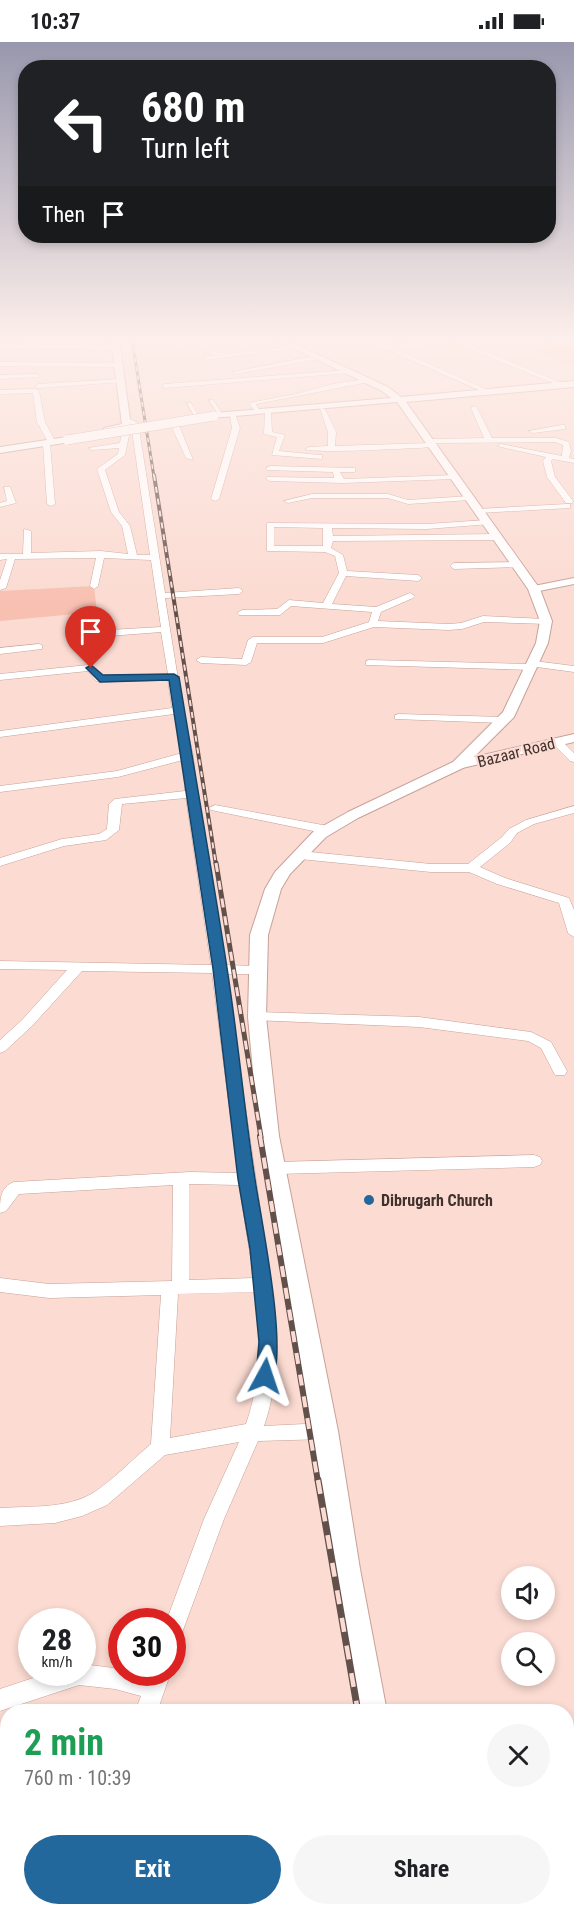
<!DOCTYPE html>
<meta charset="utf-8">
<style>
:root{--surface:#fff;--page:#f6f6f6;--text:#202124;--muted:#757577;--accent:#23689d}
body{margin:0;font-family:"Roboto Condensed",sans-serif;background:var(--page);color:var(--text);height:100vh;display:flex;flex-direction:column;font-size:22px;white-space:nowrap}
*{box-sizing:border-box;margin:0}
p{font-size:20px;color:var(--muted)}
.icon{flex:none;width:33px;height:33px;fill:none;stroke:currentColor;stroke-width:2;stroke-linecap:round;stroke-linejoin:round}
.map{position:relative;flex:1;overflow:hidden}
.side{position:absolute;left:0px;top:1662px;width:574px;height:212px;display:flex;flex-direction:column;background:var(--surface);border-radius:24px 24px 0 0;box-shadow:0 3px 9px #0003}
.side>*{flex:none}
.guide{position:absolute;left:18px;top:18px;width:538px;height:183px;border-radius:24px;box-shadow:0 3px 9px #0003;background:#202124;color:#fff;overflow:hidden}
.tools{position:absolute;left:501px;top:1524px;display:grid;gap:12px}
.tools a{display:grid;place-items:center;width:54px;height:54px;border-radius:50%;background:var(--surface);box-shadow:0 3px 9px #0003;font-size:30px}
.speed{position:absolute;left:18px;top:1566px;display:flex;gap:12px;font-size:30px;font-weight:700;text-align:center}
.speed>*{display:grid;place-content:center;width:78px;height:78px;border-radius:50%;background:var(--surface);box-shadow:0 3px 9px #0003;line-height:1}
.speed small{font-size:15px;font-weight:400}
.speed .limit{border:9px solid #d22;background:#fff;color:#111}
.pin{position:absolute;display:grid;place-items:center;width:51px;height:51px;color:#fff;margin:-62px -26px;border-radius:50% 50% 50% 0;rotate:-45deg;box-shadow:0 0 6px #0007}
.pin .icon{rotate:45deg}
.me{position:absolute;width:66px;margin:-33px;rotate:5deg;stroke-linejoin:round;filter:drop-shadow(0 0 4px #0008)}
.turn{display:flex;align-items:center;gap:21px;height:126px;padding:0 24px;font-size:27px}
.turn .icon{width:78px;height:78px;stroke-width:2.5}
.turn b{display:block;font-size:42px;line-height:51px}
.then{display:flex;align-items:center;height:57px;padding:0 24px;background:#0003;gap:12px;font-size:22px}
.round{display:grid;place-items:center;flex:none;width:63px;height:63px;border-radius:32px;background:var(--page)}
.headline{display:flex;align-items:center;justify-content:space-between;height:102px;padding:0 24px}
h1{font-size:36px;font-weight:700;line-height:45px;color:#1e9e55}
.button{display:flex;gap:12px;margin-top:auto;padding:12px 24px}
.button a{flex:1;height:69px;border-radius:36px;background:var(--accent);color:#fff;font-size:24px;font-weight:700;line-height:69px;text-align:center}
.button a+a{background:var(--page);color:var(--text)}
.status{display:flex;justify-content:space-between;align-items:center;height:42px;padding:0 30px;background:var(--surface);direction:ltr}
.status svg{height:16px;fill:currentColor}
.map>svg:first-child{display:block}
.green{fill:#f8c0b1}
.lines{fill:none;stroke-linecap:round;stroke-linejoin:round}
.stream{stroke:#c06b54;stroke-width:1.5}
.minor-casing{stroke:#c8a197;stroke-width:1}
.tertiary-casing{stroke:#c8a197;stroke-width:2}
.secondary-casing{stroke:#c8a197;stroke-width:2}
.minor{fill:#fff;fill-rule:evenodd}
.tertiary{fill:#fff;fill-rule:evenodd}
.secondary{fill:#fff;fill-rule:evenodd}
.rail-far4-casing{stroke:#62504b;stroke-width:3}
.rail-far3-casing{stroke:#62504b;stroke-width:4}
.rail-far2-casing{stroke:#62504b;stroke-width:5}
.rail-far1-casing{stroke:#62504b;stroke-width:6}
.rail-casing{stroke:#62504b;stroke-width:7}
.rail-far4{stroke:#fbdbd2;stroke-width:1.5;stroke-dasharray:4.5;stroke-linecap:butt}
.rail-far3{stroke:#fbdbd2;stroke-width:2;stroke-dasharray:6;stroke-linecap:butt}
.rail-far2{stroke:#fbdbd2;stroke-width:3;stroke-dasharray:9;stroke-linecap:butt}
.rail-far1{stroke:#fbdbd2;stroke-width:4;stroke-dasharray:11;stroke-linecap:butt}
.rail{stroke:#fbdbd2;stroke-width:4.5;stroke-dasharray:14;stroke-linecap:butt}
.secondary-bridge-casing{stroke:#c8a197;stroke-width:10;stroke-linecap:butt}
.secondary-bridge{stroke:#fff;stroke-width:9}
.route{fill:#23689d;stroke:#174466;stroke-width:1.5}
.poi-dot{fill:#23689d;stroke:#fbdbd2;stroke-width:2}
.labels{text-anchor:middle;stroke-width:4.5;stroke-linejoin:round;paint-order:stroke}
.street-label{font-size:16px;fill:#40312d;stroke:#fbdbd2}
.poi-label{font-size:16px;font-weight:bold;fill:#40312d;stroke:#fbdbd2;text-anchor:start}
</style>
<div class="status"><b>10:37</b><svg viewBox="0 0 49 12"><path d="M0 12V9h3v3zM5 12V6h3v6zM10 12V3h3v9zM15 12V0h3v12zM26 1h20v11H26zM47 4h2v5h-2z"/></svg></div>
<div class="map">
<svg width="574" height="1873" viewBox="0 0 574 1873">
<rect width="100%" height="100%" fill="#fbdbd2"/>
<g class="green">
<polygon points="574,301 574,323 570,323 532,306"/>
<polygon points="94,544 97,570 0,579 0,549"/>
</g>
<g class="lines">
<polyline class="stream" points="556,298 574,299"/>
<g class="minor-casing">
<g id="minor">
<polygon points="181,298 187,298 186,306 170,308 167,306 181,303"/>
<polygon points="200,298 206,298 215,310 226,312 297,304 300,306 206,318 204,315 215,313 211,312"/>
<polygon points="365,298 373,298 386,303 467,298 463,300 566,343 561,344 454,301 393,306 488,348 486,351"/>
<polygon points="549,298 559,298 571,302 568,304"/>
<polygon points="0,302 116,304 119,306 116,308 0,306"/>
<polygon points="316,314 318,317 236,332 233,330"/>
<polygon points="0,320 120,321 123,323 120,325 0,324"/>
<polygon points="348,328 350,331 165,346 162,344 165,342"/>
<polygon points="38,332 40,335 0,337 0,333"/>
<polygon points="121,337 123,340 38,346 35,344 38,342"/>
<polygon points="367,337 369,340 256,362 259,368 256,370 249,361 296,352 333,342"/>
<polygon points="36,347 39,349 45,380 55,399 50,401 55,462 51,464 47,462 43,402 48,400 37,380 33,351 0,352 0,348"/>
<polygon points="209,358 213,358 222,372 218,372"/>
<polygon points="187,361 191,361 199,375 195,375"/>
<path d="M474,364L477,366L492,396H556L569,400L571,409L569,416L574,417V421L553,417L551,419L555,435L573,459L572,461H566L547,435L543,419L546,415L497,404L501,402L562,414L563,403L555,400L435,401L438,403L434,405C415,406 315,412 305,407L309,405L328,404V390L320,366L325,367L336,390L335,404L431,401L428,399L432,397L484,396L471,366Z"/>
<polygon points="268,369 271,371 272,390 285,393 279,409 319,413 322,413 322,417 272,413 277,395 264,392 265,371"/>
<polygon points="233,372 236,374 240,386 219,457 215,459 211,457 232,386 230,374"/>
<path d="M124,376H128L138,381L165,551L239,546L243,549L239,552L165,556L183,668L193,713L197,752L225,923L257,924L264,928L257,932H226L275,1269C278,1308 277,1347 264,1384L325,1381L332,1383L334,1389L332,1395L325,1397L258,1399L224,1477L179,1599L172,1602V1580H166L204,1477L239,1400L165,1413L107,1463L82,1474L55,1481L0,1484V1466C30,1464 66,1467 93,1451C113,1438 132,1418 151,1402L161,1253L49,1256L0,1250V1236L49,1242L172,1239L173,1143L19,1152L6,1169L0,1171C0,1158 0,1145 14,1140L190,1130L238,1131L212,931L82,929L32,984L5,1009L0,1011V998L22,978L67,928L0,927V919L211,923L186,756L122,762L119,788L106,798L64,804L0,824V816L62,797L99,792L107,787L109,762L115,757L185,749L183,718L118,735L0,750V744L117,729L182,711L174,672L0,695V689L172,666L168,638L100,640L96,639L88,629L0,638V632L88,623L95,625L103,634L168,632L161,590L109,594L104,591L109,588L161,585L151,518L104,516L98,544L94,547L90,544L96,516L15,517L6,546L0,548V538L7,517L0,518V512H23L24,487L31,489V511L101,509L128,512L122,484L111,470L97,427L118,412L119,406L92,408L88,406L120,401L123,384L127,382L131,384L125,413L105,428L119,470L130,484L137,513H150L131,382L124,378ZM189,1142L239,1143L254,1236L189,1238ZM256,1250C261,1294 261,1339 246,1382L170,1396L178,1252Z"/>
<polygon points="174,379 178,381 193,418 186,416 170,381"/>
<polygon points="562,383 565,383 565,387 533,391 529,389"/>
<polygon points="270,424 355,426 355,430 340,430 344,437 455,433 459,435 455,437 343,441 270,439 266,437 267,435 334,436 333,430 267,428 266,426"/>
<polygon points="4,445 10,445 16,461 0,465 0,461 7,459"/>
<polygon points="312,452 388,452 408,458 470,454 474,456 470,458 408,462 388,456 312,456 288,461 284,459"/>
<polygon points="567,462 570,462 570,466 479,471 475,469 479,467"/>
<path d="M487,478L491,480L490,482L427,487L332,486L333,494L497,492L501,495L497,498L333,499L331,506L343,513L347,529L418,533L422,536L418,539L346,534L332,562L376,565L410,551L415,554L413,556L381,570L378,579L449,582L461,581L483,574L545,577L550,580L548,582L484,580L462,587L449,588L374,585L323,601H257L251,620L246,623L201,621L196,618L201,615L242,617L248,598L253,595H322L369,580L372,570L291,564L280,573H239L237,571L242,568L277,567L289,558L323,561L339,531L335,514L325,510L267,509V481L427,482ZM274,485L323,486V504H274Z"/>
<polygon points="518,520 521,521 521,525 454,527 450,524 454,521"/>
<polygon points="39,602 42,603 42,607 0,612 0,606"/>
<polygon points="369,618 529,622 534,619 574,624 574,630 537,625 532,628 366,623 366,619"/>
<polygon points="399,672 503,675 508,678 503,681 395,677 395,673"/>
<polygon points="557,697 561,698 574,711 574,720 570,719 553,702 552,700"/>
<polygon points="215,763 328,784 334,788 328,792 211,768 209,766"/>
<polygon points="574,764 574,771 534,782 517,791 510,801 480,825 505,836 569,856 574,868 574,895 568,891 559,861 497,842 469,830 431,830 300,817 294,813 300,809 431,822 468,822 502,795 509,787 526,778"/>
<polygon points="257,970 419,975 531,990 551,1000 567,1029 565,1033 555,1033 541,1006 528,999 419,985 252,978 250,975 252,972"/>
<polygon points="534,1113 540,1115 542,1119 540,1123 534,1125 277,1132 271,1130 269,1126 271,1122 277,1120"/>
<polygon points="82,1622 122,1627 122,1630 134,1630 148,1634 149,1630 171,1630 157,1670 135,1670 141,1654 115,1647 79,1643 0,1669 0,1647 51,1630 82,1630"/>
<polygon points="60,1866 84,1866 81,1873 57,1873"/>
</g>
</g>
<g class="tertiary-casing">
<g id="tertiary">
<polygon points="111,298 119,298 131,384 107,391 103,388 104,386 122,382"/>
<polygon points="574,536 574,542 534,550 529,547 534,544"/>
<polygon points="574,692 574,700 458,727 451,723 453,720"/>
</g>
</g>
<g class="secondary-casing">
<g id="secondary">
<polygon points="276,298 286,298 388,345 401,355 574,339 574,345 406,360 540,547 552,579 548,601 514,675 463,726 358,776 326,795 290,832 281,847 268,893 266,975 279,1094 338,1389 360,1527 387,1670 357,1670 332,1527 312,1389 259,1094 248,975 250,893 265,847 275,830 314,789 348,770 453,720 503,670 536,601 540,579 528,547 397,360 211,376 209,374 214,371 391,356 382,349"/>
<polygon points="67,395 72,398 70,400 0,411 0,405"/>
<polygon points="409,1866 441,1866 443,1873 411,1873"/>
</g>
</g>
<use href="#minor" class="minor"/>
<use href="#tertiary" class="tertiary"/>
<use href="#secondary" class="secondary"/>
<g class="rail-far4-casing">
<polyline id="rail-far4" points="132,298 154,435"/>
</g>
<g class="rail-far3-casing">
<polyline id="rail-far3" points="154,433 216,823"/>
</g>
<g class="rail-far2-casing">
<polyline id="rail-far2" points="216,821 261,1095"/>
</g>
<g class="rail-far1-casing">
<polyline id="rail-far1" points="260,1094 318,1440"/>
</g>
<g class="rail-casing">
<g id="rail">
<polyline points="318,1438 358,1670"/>
<polyline points="410,1866 413,1873"/>
</g>
</g>
<use href="#rail-far4" class="rail-far4"/>
<use href="#rail-far3" class="rail-far3"/>
<use href="#rail-far2" class="rail-far2"/>
<use href="#rail-far1" class="rail-far1"/>
<use href="#rail" class="rail"/>
<g class="secondary-bridge-casing">
<polyline id="secondary-bridge" points="67,398 214,374"/>
</g>
<use href="#secondary-bridge" class="secondary-bridge"/>
</g>
<linearGradient id="sky" x2="0" y2="1"><stop stop-color="#9897ad"/><stop offset="0.53" stop-color="#fdefeb"/><stop offset="1" stop-color="#fdefeb" stop-opacity="0"/></linearGradient>
<rect width="574" height="560" fill="url(#sky)"/>
<path class="route" d="M91,623L103,633L174,632L179,635C195,732 212,829 227,926C238,996 244,1067 255,1137C261,1178 288,1306 272,1339L265,1341L259,1339L256,1334L259,1300L250,1207L238,1137L213,927L169,638L100,640L86,626Z"/>
<circle class="poi-dot" cx="369" cy="1158" r="6"/>
<g class="labels">
<g class="street-label">
<text transform="translate(516 710) rotate(-14)" y="6">Bazaar Road</text>
</g>
<g class="poi-label">
<text x="381" y="1164">Dibrugarh Church</text>
</g>
</g>
</svg>
<div class="tools">
<a><svg class="icon" aria-label="sound" viewBox="0 0 24 24"><path d="M4 9h4l5-4v14l-5-4H4zM17 9q2 3 0 6"/></svg></a>
<a><svg class="icon" aria-label="search" viewBox="0 0 24 24"><circle cx="10" cy="10" r="6"/><path d="M15 15l6 6"/></svg></a>
</div>
<div class="speed"><div>28<small>km/h</small></div><div class="limit">30</div></div>
<div class="pin" style="left:91px;top:626px;background:#d93025"><svg class="icon" aria-label="arrive" viewBox="0 0 24 24"><path d="M6 21V4h12l-3 4 3 4H6"/></svg></div>
<svg class="me" style="left:265px;top:1334px" viewBox="-20 -20 40 40"><path d="M0-17L14 15 0 8-14 15z" fill="#23689d" stroke="#fff" stroke-width="4"/></svg>
<div class="guide">
<div class="turn"><svg class="icon" aria-label="left" viewBox="0 0 24 24"><path d="M17 20v-9H6M10 6l-5 5 5 5"/></svg><div><b>680 m</b>Turn left</div></div>
<div class="then">Then<svg class="icon" aria-label="arrive" viewBox="0 0 24 24"><path d="M6 21V4h12l-3 4 3 4H6"/></svg></div>
</div>
<section class="side">
<div class="headline"><div><h1>2 min</h1><p>760 m · 10:39</p></div><a class="round"><svg class="icon" aria-label="close" viewBox="0 0 24 24"><path d="M6 6l12 12M18 6L6 18"/></svg></a></div>
<div class="button"><a>Exit</a><a>Share</a></div>
</section>
</div>
